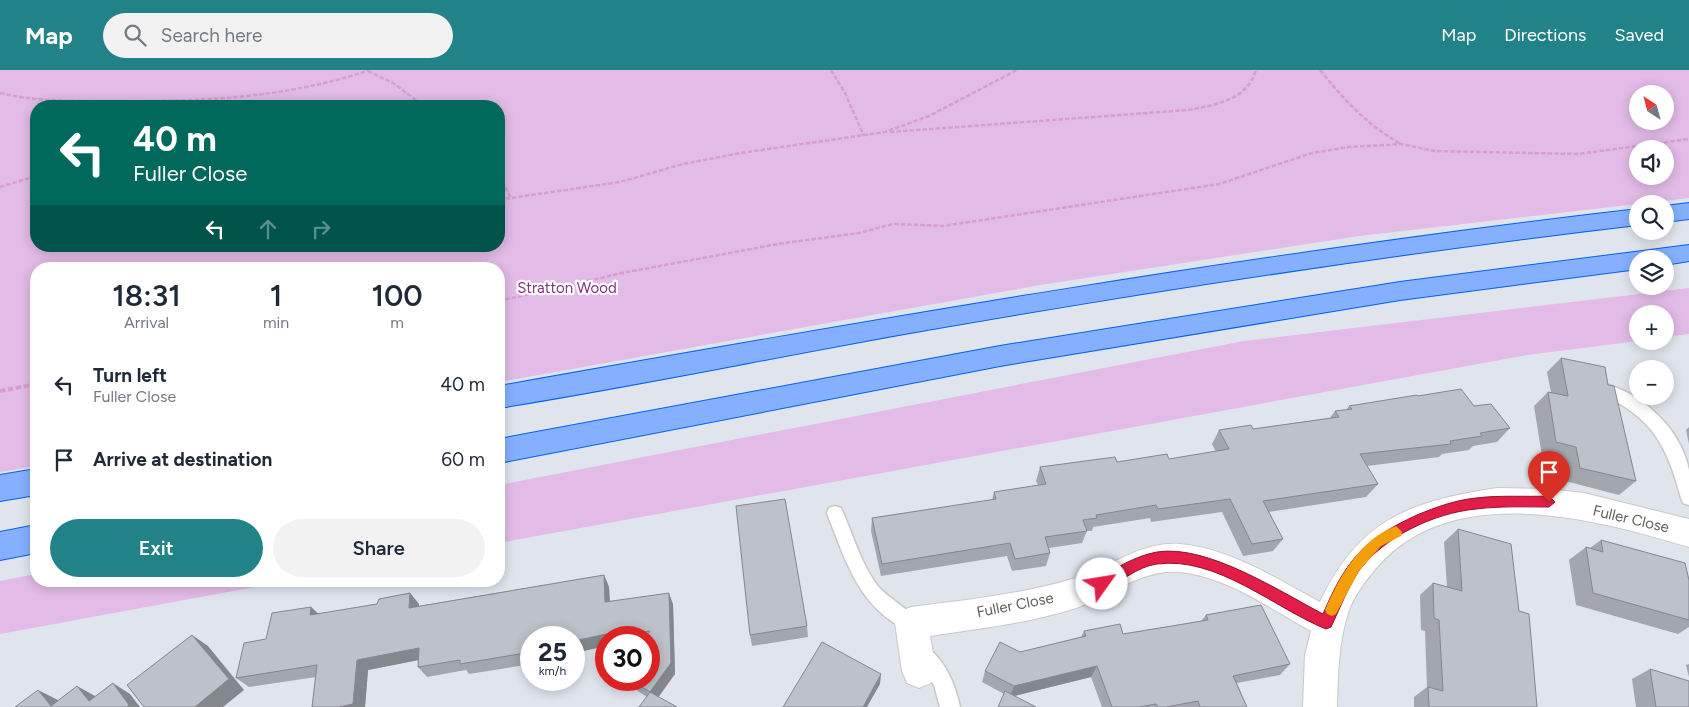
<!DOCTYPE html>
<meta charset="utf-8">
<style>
:root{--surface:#fff;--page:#f2f2f3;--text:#1f2937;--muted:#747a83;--accent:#218388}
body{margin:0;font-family:Figtree,sans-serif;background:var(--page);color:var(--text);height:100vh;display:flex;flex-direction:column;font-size:19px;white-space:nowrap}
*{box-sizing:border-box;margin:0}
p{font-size:16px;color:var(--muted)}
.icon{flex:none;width:28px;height:28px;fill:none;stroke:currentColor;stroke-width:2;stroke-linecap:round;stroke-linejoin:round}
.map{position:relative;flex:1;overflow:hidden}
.details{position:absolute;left:30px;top:192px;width:475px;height:325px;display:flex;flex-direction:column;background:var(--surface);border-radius:20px;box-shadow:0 2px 12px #0003}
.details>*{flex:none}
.banner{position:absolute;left:30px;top:30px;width:475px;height:152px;border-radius:20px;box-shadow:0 2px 12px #0003;background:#00695c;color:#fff;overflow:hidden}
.needle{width:32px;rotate:324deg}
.buttons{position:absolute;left:1629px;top:15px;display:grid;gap:10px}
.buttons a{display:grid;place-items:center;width:45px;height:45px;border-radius:50%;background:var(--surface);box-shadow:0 2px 12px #0003;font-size:25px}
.speed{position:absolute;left:520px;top:556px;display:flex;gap:10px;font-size:25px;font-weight:700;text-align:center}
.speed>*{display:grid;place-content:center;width:65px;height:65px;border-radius:50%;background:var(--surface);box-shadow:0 2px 12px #0003;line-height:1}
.speed small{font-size:12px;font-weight:400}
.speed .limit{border:8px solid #d22;background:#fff;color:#111}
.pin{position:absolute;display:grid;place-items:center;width:42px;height:42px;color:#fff;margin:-51px -21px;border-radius:50% 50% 50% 0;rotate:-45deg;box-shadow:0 0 5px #0007}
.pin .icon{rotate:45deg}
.me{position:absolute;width:55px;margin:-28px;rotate:58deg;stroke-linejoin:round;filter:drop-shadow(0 0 4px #0008)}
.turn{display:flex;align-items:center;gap:18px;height:105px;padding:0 20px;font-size:22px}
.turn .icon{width:65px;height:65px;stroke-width:2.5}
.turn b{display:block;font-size:35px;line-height:42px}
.lanes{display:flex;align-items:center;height:48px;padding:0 20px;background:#0003;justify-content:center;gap:25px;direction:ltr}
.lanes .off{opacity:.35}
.eta{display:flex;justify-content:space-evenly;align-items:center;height:85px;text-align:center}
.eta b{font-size:30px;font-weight:600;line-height:35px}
.cta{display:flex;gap:10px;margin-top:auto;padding:10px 20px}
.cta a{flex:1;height:58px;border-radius:30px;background:var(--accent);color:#fff;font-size:20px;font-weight:600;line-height:58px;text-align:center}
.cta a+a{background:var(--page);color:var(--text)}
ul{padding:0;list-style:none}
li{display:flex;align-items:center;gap:15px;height:75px;padding:0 20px}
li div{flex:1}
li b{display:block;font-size:19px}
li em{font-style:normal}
header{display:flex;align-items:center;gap:30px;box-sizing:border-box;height:70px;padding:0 25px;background:var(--accent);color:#fff}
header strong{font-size:24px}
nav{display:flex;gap:28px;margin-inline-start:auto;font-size:18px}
.search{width:350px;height:45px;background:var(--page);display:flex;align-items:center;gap:12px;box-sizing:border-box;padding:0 18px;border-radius:28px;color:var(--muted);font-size:19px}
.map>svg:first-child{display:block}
.green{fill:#e2bbe6;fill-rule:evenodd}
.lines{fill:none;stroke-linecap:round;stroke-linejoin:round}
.lane-casing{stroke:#ccc8c4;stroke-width:3}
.street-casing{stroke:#ccc8c4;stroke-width:2}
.highway-casing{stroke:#0061ed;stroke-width:2}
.path-far1{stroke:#d89dcf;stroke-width:2.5;stroke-dasharray:4.5 2;stroke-linecap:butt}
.path{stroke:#d89dcf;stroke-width:4;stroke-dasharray:5.5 2.5;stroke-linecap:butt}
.lane{fill:#fff;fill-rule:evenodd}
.street{fill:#fff;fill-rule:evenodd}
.highway{fill:#85b0ff;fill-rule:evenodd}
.wall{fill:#a3a6ac}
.shaded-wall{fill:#84878c}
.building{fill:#bdc1c8;stroke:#84878c}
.route{fill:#e11d48;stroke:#92132f}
.slow{fill:#f59e0b}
.labels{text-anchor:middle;stroke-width:4.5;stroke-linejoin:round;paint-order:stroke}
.park-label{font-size:15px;fill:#843188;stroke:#fff}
.street-label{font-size:15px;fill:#625d59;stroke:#fff}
</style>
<header>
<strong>Map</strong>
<div class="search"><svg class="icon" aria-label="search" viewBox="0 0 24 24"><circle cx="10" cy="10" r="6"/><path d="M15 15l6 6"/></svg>Search here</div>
<nav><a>Map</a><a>Directions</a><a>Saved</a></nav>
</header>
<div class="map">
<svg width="1689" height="637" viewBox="0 0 1689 637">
<rect width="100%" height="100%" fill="#e0e4ed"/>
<g class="green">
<path d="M0,0H1689V128L1359,166L1040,215L499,312V199H36V396L0,402ZM1638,24H1665V51H1638ZM36,36H499V176H36ZM1638,79H1665V106H1638Z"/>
<polygon points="1689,218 1689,264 1665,267 1665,244 1638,244 1637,271 1527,285 499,473 499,415 1244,271"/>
<polygon points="36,504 36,511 287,511 0,564 0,511"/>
</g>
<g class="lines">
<g class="lane-casing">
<g id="lane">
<path d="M1609,315C1646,327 1681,360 1689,400C1689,411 1689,424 1689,435L1683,433L1681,428C1667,376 1653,349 1604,325L1601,321L1604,317Z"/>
<path d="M835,436L841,438C853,464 860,492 877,515C887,528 916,544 920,553L917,559L911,561C860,542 845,489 827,443L829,438Z"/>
<path d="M922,575C943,584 956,616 960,637H940L934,615L913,584L916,578Z"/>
</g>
</g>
<g class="street-casing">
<path id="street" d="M1497,418L1548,419L1584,423L1689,449V477C1595,449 1454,410 1378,496C1366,510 1354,525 1348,543C1338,574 1338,605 1337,637H1303L1305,585L1311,561C1271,539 1226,506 1179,502C1142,499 1110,526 1076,538C1029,553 978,559 930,566L936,601L931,613L919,618L907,613L902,601L895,553L899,542L911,537C966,530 1023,524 1076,508C1111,497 1141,471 1180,474C1229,478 1277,509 1320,532C1359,449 1411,431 1497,418Z"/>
</g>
<g class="highway-casing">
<g id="highway">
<polygon points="1689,133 1689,149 1665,152 1665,136"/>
<path d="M1638,139V155C1399,183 1163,219 927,260C784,285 642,315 499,338V316C877,249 1256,183 1638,139Z"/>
<polygon points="1689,175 1689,191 1665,195 1665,189 1638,189 1638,199 1400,230 1000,296 499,393 499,369 1000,276 1400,212"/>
<polygon points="36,399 36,425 0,431 0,405"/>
<polygon points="36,455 36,483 0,490 0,462"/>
</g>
</g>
<g class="path-far1">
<polyline points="831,0 845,23 864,66"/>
<path d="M1320,0C1344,30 1367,55 1401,74"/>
<polyline points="368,1 393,13 424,36"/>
<path d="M0,23C38,32 75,31 114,31C202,32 286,28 370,0"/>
<path d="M890,62L1188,40C1216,35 1247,30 1256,0"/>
<polyline points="499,106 511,128 620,112 683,94 741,83 885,62 929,46 1017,0"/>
<polyline points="0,117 36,106"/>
<polyline points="499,129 511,128"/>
<polyline points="499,231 622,203 778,174 859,163 893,154 943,156 1219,114 1312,83 1349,77 1402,74 1434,81 1578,84 1689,69"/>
</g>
<polyline class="path" points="0,321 36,314"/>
<use href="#lane" class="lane"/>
<use href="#street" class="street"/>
<use href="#highway" class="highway"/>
</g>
<g class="wall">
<polygon points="1561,288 1608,315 1636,411 1619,425 1565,411 1561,391 1542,386 1534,336 1548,322 1551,322 1547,302"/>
<polygon points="1418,326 1474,336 1510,358 1497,372 1473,376 1469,380 1442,384 1439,387 1367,396 1378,414 1366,427 1269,442 1283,469 1273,481 1243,486 1222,442 1151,452 1150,448 1093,457 1092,461 1087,461 1082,473 1049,478 1050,483 1046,496 1012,501 1007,486 881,506 871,461 872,448 992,430 994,422 1038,415 1036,411 1040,397 1169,389 1216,382 1212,374 1219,360 1253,359 1330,348 1335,341 1346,340 1349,336"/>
<polygon points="1689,357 1689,374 1686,360"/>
<polygon points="1458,459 1519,541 1537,637 1414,637 1414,627 1427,617 1425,561 1421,560 1420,525 1433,513 1447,517 1444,472"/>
<polygon points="1601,470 1689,510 1689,557 1678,564 1576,535 1569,490 1586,477 1590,478"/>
<polygon points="604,505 609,517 610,531 673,534 675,604 647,627 624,612 623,610 649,610 649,568 606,568 606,576 574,583 574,568 531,568 531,594 469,604 466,600 427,607 418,597 418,590 368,600 365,637 312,637 316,607 249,617 236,608 266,569 311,537 318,544 377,534 410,523 419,534 419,536"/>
<polygon points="1206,545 1290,594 1280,605 1237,613 1247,637 1102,637 1091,607 1014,626 1004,624 982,612 985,601 1020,582 1081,567 1084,561 1123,564 1201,551"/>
<polygon points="807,556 808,567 752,576 750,565"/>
<polygon points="1689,594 1689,607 1686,595"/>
<polygon points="1650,599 1689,637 1636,637 1632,609"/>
</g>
<g class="shaded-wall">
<polygon points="604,505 609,517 610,543 605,532"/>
<polygon points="410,523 419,534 418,549 409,538"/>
<polygon points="669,523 673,534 675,604 655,632 650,622"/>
<polygon points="311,537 323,548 310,545"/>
<polygon points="611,563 611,568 606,568 606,576 574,583 574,571"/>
<polygon points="192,565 208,576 244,620 223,637 195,637"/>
<polygon points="419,578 429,588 368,600 365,637 339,637 357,590"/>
<polygon points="1097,596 1091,607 1010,627 1014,616"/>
<polygon points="881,604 880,614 867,637 863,637"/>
<polygon points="113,613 130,624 140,637 127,637"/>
<polygon points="77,616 95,626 104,637 89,631"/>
<polygon points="38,620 58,630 63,637 51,636"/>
</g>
<g class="building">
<polygon points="1561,288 1605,297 1608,315 1614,316 1636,411 1580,398 1576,377 1556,372 1548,322 1568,326"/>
<polygon points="1461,319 1474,336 1491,334 1510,358 1480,363 1482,366 1450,371 1451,374 1360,384 1378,414 1263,431 1283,469 1252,474 1230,429 1158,439 1156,435 1096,445 1097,448 1083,450 1087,461 1045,467 1050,483 1015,489 1010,473 882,494 872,448 996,429 994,422 1046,414 1040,397 1115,387 1117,392 1167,384 1169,389 1229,379 1219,360 1251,355 1253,359 1339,347 1335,341 1352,339 1349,336 1417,325 1418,326"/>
<polygon points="785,429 807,556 750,565 736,436"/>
<polygon points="1458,459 1511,474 1519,541 1529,544 1537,637 1429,637 1428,617 1443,621 1439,550 1434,548 1433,513 1462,521"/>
<polygon points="1601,470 1685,493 1689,510 1689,550 1593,523 1586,477 1603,482"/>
<polygon points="604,505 605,532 669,523 671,593 650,622 631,610 649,610 649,568 645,568 650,561 611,567 611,563 574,571 574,568 531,568 531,582 460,594 460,590 418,597 419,578 357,590 353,634 339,637 312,637 317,595 236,608 244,573 266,569 272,543 311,537 310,545 377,534 379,529 410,523 409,538"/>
<polygon points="1261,535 1290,594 1233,606 1247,637 1200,637 1198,631 1166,637 1158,637 1156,634 1139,637 1112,637 1097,596 1014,616 985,601 1000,572 1020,582 1086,566 1084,561 1120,554 1123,564 1208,550 1206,545"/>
<polygon points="192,565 229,609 195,637 144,637 127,615"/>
<polygon points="822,572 881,604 863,637 783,637"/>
<polygon points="1650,599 1689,611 1689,637 1656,637"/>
<polygon points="113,613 129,635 127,637 15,637 38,620 51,636 77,616 89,631"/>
<polygon points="1005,621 1036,637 998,637"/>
<polygon points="650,622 677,637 639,637"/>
</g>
<path class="route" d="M1549,426L1555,432L1549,437C1525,437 1500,436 1476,439C1434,443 1383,467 1358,502C1347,520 1340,538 1331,557L1326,559C1274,538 1217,486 1157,494C1136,497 1122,512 1102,520L1098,518L1096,514L1098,509C1116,498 1135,486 1157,482C1207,474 1279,521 1323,544C1346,490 1364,469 1417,445C1436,437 1456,430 1476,428C1500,425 1525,427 1549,426Z"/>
<path class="slow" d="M1396,456L1402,462L1401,466L1381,476L1359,501L1336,544L1332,546L1327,544L1325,540C1340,506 1360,469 1396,456Z"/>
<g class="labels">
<g class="park-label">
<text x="567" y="223">Stratton Wood</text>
</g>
<g class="street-label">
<text transform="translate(1631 449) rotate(13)" y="5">Fuller Close</text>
<text transform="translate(1015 535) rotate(-11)" y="5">Fuller Close</text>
</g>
</g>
</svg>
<div class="buttons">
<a><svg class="needle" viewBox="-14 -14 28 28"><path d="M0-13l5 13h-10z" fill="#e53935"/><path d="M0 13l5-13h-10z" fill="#747a83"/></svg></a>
<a><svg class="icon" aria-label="sound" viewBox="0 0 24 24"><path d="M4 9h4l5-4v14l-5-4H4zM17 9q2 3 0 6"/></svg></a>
<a><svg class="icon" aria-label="search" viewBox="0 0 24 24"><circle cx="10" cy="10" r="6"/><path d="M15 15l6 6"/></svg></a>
<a><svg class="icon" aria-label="layers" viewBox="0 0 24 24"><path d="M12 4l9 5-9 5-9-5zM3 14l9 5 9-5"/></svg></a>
<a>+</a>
<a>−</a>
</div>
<div class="speed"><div>25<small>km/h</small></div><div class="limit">30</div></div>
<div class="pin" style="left:1549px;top:432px;background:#d93025"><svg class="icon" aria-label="arrive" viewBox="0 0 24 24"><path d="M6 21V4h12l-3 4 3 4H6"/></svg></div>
<svg class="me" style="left:1102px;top:514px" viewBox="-20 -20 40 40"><circle r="19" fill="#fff"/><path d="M0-13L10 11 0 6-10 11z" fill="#e11d48"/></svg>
<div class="banner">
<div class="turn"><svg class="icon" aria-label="left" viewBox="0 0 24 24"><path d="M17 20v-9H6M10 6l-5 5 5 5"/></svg><div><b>40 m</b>Fuller Close</div></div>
<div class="lanes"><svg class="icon" aria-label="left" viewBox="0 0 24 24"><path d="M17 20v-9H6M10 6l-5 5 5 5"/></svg><svg class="icon off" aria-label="ahead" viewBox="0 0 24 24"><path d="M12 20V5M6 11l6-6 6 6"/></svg><svg class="icon off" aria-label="right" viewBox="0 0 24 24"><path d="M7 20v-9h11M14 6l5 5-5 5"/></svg></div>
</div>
<section class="details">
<div class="eta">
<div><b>18:31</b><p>Arrival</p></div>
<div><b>1</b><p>min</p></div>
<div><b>100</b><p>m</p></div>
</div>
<ul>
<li><svg class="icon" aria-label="left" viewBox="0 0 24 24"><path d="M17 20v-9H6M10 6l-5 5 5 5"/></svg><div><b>Turn left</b><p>Fuller Close</p></div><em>40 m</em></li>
<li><svg class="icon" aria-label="arrive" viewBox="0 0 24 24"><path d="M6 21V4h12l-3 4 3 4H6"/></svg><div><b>Arrive at destination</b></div><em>60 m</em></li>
</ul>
<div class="cta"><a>Exit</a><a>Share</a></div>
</section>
</div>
